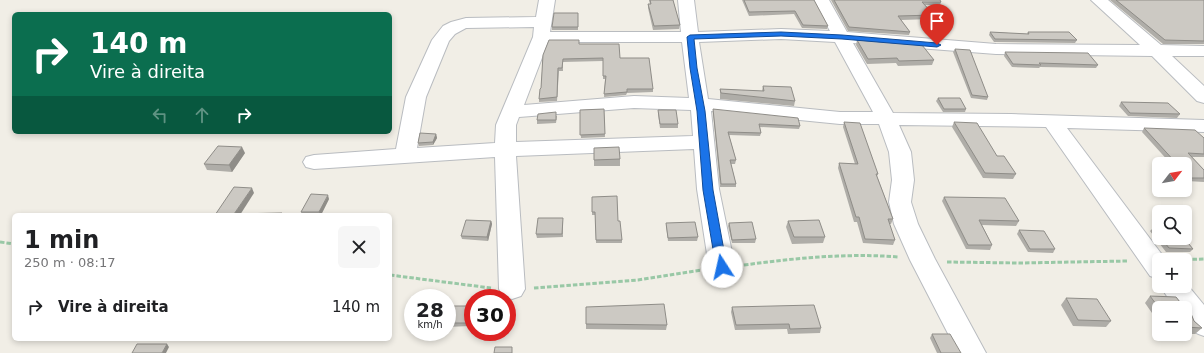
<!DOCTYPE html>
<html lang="pt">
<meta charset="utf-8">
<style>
:root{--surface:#fff;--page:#f6f6f6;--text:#202124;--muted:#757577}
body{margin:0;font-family:"DejaVu Sans",sans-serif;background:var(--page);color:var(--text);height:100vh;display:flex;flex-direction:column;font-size:15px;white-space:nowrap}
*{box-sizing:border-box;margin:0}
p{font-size:13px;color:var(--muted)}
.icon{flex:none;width:22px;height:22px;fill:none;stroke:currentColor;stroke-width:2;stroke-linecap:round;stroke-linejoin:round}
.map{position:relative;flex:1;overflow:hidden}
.side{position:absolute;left:12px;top:213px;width:380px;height:128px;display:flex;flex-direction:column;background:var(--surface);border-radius:6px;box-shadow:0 2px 6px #0003}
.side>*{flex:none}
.hud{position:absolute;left:12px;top:12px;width:380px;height:122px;border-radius:6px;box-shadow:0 2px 6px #0003;background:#0b6e4f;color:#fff;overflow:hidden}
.needle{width:26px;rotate:59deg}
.tools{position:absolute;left:1152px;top:157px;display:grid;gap:8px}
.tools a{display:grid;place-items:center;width:40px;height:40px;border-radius:6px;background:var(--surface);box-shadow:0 2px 6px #0003;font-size:20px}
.speed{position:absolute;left:404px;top:289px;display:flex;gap:8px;font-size:20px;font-weight:700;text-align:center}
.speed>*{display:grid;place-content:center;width:52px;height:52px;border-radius:50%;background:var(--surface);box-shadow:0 2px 6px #0003;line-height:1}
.speed small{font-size:10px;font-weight:400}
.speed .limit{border:6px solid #d22;background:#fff;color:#111}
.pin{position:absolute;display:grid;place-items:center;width:34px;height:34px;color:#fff;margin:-41px -17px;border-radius:50% 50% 50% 0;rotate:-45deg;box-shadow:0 0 4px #0007}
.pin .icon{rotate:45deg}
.me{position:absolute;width:44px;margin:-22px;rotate:350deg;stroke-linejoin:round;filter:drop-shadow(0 0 3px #0008)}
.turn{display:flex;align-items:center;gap:14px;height:84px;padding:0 12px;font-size:18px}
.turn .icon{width:52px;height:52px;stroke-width:2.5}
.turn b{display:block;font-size:28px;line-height:34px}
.lanes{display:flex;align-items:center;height:38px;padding:0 12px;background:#0003;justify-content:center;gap:20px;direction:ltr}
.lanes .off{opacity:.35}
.round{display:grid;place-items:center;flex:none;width:42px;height:42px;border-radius:6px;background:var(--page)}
.head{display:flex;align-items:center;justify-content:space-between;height:68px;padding:0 12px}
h1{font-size:24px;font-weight:600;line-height:30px}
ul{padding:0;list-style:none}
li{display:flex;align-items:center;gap:12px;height:52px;padding:0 12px}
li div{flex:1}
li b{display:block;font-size:15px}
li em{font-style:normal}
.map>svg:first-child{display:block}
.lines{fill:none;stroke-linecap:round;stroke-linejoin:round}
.minor-casing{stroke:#b9bcc0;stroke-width:2}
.path{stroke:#99c8a6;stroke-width:3;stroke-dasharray:4.5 2;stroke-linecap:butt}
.minor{fill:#fff;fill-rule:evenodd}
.wall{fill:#afada8}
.shaded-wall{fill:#8f8d88}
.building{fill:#ccc9c3;stroke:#8f8d88}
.route{fill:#1a73e8;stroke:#114b97}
</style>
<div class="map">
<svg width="1204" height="353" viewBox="0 0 1204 353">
<rect width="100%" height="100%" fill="#f1eee6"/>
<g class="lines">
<g class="minor-casing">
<g id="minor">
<path d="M539,0H555L550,32H681L678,0H694L698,32L781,29L830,31L813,0H829L847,32L996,44L1140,45L1091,0H1108L1161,45L1204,46V56H1172L1204,86V103L1197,101L1152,56L996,54L853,43L893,113L1011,114L1204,120V132L1067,128L1166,260H1159V279L1150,276L1046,127L899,125L911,152L914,180L911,202L918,224L935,259L986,353H958L910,260L894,224L889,202L892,180L889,152L879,124H840L711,111L719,189L735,267L731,274L722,277L713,274L709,267L697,189L694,149L516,156L525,289L521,296L512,299L503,296L499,289L495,157L314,169L306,167L303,162L306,157L314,155L396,149L406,97L432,40L443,26L451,22L466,18L536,17ZM534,27L533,37L496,125L495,143L417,148L426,97L449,41L455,34L466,28ZM781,39L835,42L873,112H840L708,99L699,42ZM548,42H682L689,98L634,96L524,105ZM634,108L691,110L693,136L516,142V125L519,117Z"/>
<path d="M1185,282L1204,305V336C1188,331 1185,324 1185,308H1175L1160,286H1185Z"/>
</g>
</g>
<g class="path">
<polyline points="0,242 14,244"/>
<polyline points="1173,260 1204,259"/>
<polyline points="947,262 1019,263 1128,261"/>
<path d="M744,265C796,258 847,253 899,257"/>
<polyline points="390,275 491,288"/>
<polyline points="534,288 638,280 702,270"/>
</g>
<use href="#minor" class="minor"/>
</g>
<g class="wall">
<polygon points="649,0 673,0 680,25 679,29 653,30 648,8 648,4 650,4"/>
<polygon points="742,0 814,0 828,26 827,29 802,28 794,14 749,16"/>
<polygon points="831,0 940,0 941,2 940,5 925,5 934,15 932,19 901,20 910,32 909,35 848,31"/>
<polygon points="1110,0 1204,0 1204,44 1163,44"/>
<polygon points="578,13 578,30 552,30 552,27"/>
<polygon points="990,32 1027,34 1028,32 1077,40 1075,43 994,42 989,35"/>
<polygon points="857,40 934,60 932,65 898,66 896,63 867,64 856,45"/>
<polygon points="579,44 620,58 653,89 653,92 627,93 626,95 604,97 605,79 603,79 603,61 563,62 563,71 559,71 557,101 539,102 539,99 541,88 543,55"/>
<polygon points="955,49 988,97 987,100 971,98 953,52"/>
<polygon points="1005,52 1098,65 1096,68 1040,67 1039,68 1012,67 1004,56"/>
<polygon points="763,86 795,101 794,106 720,99 720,89 762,91"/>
<polygon points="938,98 966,109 965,112 943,112 936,101"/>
<polygon points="1121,102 1180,114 1177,118 1128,116 1119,106"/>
<polygon points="604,109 605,137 581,138 580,110"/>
<polygon points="713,109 800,126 799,129 760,127 761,133 760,136 729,135 736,160 735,164 731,164 736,184 736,187 720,187 713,113"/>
<polygon points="658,110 678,124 678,128 660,128 658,114"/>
<polygon points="557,116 556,123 537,124 537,120"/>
<polygon points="844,122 878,174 877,176 893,219 891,224 889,224 895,240 893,245 863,243 857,222 854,222 838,168 839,163 855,164 843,127"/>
<polygon points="954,122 997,156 1016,174 1013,179 983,178 952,127"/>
<polygon points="1144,128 1204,138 1204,157 1192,157 1204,170 1204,182 1187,181 1185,179 1185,164 1171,164 1142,132"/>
<polygon points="436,134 437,138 433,145 419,146 418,143"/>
<polygon points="594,148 620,159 620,166 594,166"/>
<polygon points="245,153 232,172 207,170 204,164"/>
<polygon points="592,197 618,221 622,240 622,243 596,243 595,215 592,215"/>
<polygon points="944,197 1019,221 1016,226 982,225 992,245 990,250 966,249 942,201"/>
<polygon points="329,199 321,215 303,215 301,212"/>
<polygon points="491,221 492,224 488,241 462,239 461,236"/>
<polygon points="563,221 563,237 537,238 536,234"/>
<polygon points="788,221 825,237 823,243 792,244 786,227"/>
<polygon points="666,223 698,237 697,241 668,241 666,226"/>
<polygon points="729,223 756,239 755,243 732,243 728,226"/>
<polygon points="1153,228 1159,228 1159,238 1184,238 1193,249 1190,252 1166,252 1150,231"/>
<polygon points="1019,230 1055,249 1053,253 1028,252 1017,234"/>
<polygon points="1150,296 1176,297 1180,302 1184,303 1190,311 1194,321 1202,328 1195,334 1185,334 1185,308 1159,308 1159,323 1145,303"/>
<polygon points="1066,298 1111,321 1106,327 1073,326 1061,305"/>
<polygon points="447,306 473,309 470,326 447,327"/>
<polygon points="732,307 821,328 820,333 788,334 787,329 735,330 731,312"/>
<polygon points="586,324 667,325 666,330 586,329"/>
<polygon points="932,334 961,353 937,353 930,338"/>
</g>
<g class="shaded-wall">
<polygon points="436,134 437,138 433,145 433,142"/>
<polygon points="242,147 245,153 232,172 229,165"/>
<polygon points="252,188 254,193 240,215 234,214"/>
<polygon points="328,195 329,199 321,215 320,215 319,212"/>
<polygon points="491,221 492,224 488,241 487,237"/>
<polygon points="472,306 473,309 470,326 470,323"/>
<polygon points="167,344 169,347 166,353 162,353"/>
</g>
<g class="building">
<polygon points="650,0 673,0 680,25 654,26 648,4 651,4"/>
<polygon points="744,0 814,0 828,26 803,25 795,11 749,12"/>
<polygon points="834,0 940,0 941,2 922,2 934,15 898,16 910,32 849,27"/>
<polygon points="1116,0 1204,0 1204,41 1165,40"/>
<polygon points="554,13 578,13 578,27 552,27"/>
<polygon points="990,32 1029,34 1028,32 1069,32 1077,40 995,39"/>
<polygon points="549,40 579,40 579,44 619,44 620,58 649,58 653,89 627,89 627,92 604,94 606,76 603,76 603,58 563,59 562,68 558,68 557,97 539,99 540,89 541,88 543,55"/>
<polygon points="857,40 922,45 934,60 899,61 897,58 868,59"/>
<polygon points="955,49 970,50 988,97 972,95"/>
<polygon points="1005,52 1088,53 1098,65 1039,63 1041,65 1013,64"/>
<polygon points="763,86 791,87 795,101 721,93 720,89 764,91"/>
<polygon points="938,98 960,98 966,109 944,109"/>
<polygon points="1121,102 1168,103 1180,114 1130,113"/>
<polygon points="604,109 605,134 580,135 580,110"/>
<polygon points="713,109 798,118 800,126 759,124 761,133 728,132 736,160 730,160 736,184 721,184"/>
<polygon points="658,110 676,110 678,124 660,124"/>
<polygon points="556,112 556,120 537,120 538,114"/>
<polygon points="844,122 860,123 878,174 876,174 893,219 888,219 895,240 865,239 859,217 856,217 839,163 858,164"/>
<polygon points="954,122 977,123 997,156 1004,156 1016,174 985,173"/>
<polygon points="1144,128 1195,130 1204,138 1204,154 1188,153 1204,170 1204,178 1189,178 1185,173 1185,164 1177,164"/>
<polygon points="420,133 436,134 433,142 418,143"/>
<polygon points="218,146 242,147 229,165 204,164"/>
<polygon points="619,147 620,159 594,160 594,148"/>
<polygon points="234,187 252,188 234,214 282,213 281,215 215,215"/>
<polygon points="311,194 328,195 319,212 301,212"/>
<polygon points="617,196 618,221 620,221 622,240 596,240 595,212 592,212 592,197"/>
<polygon points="944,197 1005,198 1019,221 979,220 992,245 968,245"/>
<polygon points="538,218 563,218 562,234 536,234"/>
<polygon points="466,220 491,221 487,237 461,236"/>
<polygon points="819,220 825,237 794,237 788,221"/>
<polygon points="695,222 698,237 668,238 666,223"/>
<polygon points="752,222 756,239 732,240 729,223"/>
<polygon points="1153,228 1159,228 1159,236"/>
<polygon points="1019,230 1044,231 1055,249 1030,249"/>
<polygon points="1161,238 1184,238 1193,249 1169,248"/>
<polygon points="1150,296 1176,297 1180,302 1184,303 1190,311 1194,321 1202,328 1185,327 1185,308 1159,308"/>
<polygon points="1066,298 1097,299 1111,321 1078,320"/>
<polygon points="664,304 667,325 586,324 586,307"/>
<polygon points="814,305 821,328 790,329 789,324 736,325 732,307"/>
<polygon points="447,306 472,306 470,323 447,323"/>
<polygon points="932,334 950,334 961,353 941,353"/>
<polygon points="137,344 167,344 162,353 132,353"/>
<polygon points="495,347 512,347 512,353 494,353"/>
</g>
<polygon class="route" points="781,32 842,35 937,43 941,45 937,47 842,39 781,36 694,39 697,68 705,111 713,190 727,267 725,270 718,270 716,267 703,190 697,111 690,68 687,37 690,35"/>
</svg>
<div class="tools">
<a><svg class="needle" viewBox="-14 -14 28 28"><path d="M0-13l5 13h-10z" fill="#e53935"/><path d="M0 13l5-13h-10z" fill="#757577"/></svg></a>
<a><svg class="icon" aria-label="search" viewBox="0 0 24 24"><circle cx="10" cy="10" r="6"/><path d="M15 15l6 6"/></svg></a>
<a>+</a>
<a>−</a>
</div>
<div class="speed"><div>28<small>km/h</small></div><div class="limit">30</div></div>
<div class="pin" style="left:937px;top:45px;background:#d93025"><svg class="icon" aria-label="arrive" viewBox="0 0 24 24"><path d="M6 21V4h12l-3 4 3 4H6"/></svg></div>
<svg class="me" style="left:722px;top:267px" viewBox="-20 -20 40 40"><circle r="19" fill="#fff"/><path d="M0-13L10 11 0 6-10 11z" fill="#1a73e8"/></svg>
<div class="hud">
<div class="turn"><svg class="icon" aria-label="right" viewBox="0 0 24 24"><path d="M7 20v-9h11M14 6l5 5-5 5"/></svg><div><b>140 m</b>Vire à direita</div></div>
<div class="lanes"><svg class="icon off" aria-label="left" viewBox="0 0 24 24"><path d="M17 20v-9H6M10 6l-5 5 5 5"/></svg><svg class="icon off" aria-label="ahead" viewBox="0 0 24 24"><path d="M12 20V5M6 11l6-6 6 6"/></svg><svg class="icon" aria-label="right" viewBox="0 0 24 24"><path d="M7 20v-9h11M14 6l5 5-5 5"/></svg></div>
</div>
<section class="side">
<div class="head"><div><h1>1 min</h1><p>250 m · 08:17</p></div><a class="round"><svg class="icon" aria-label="close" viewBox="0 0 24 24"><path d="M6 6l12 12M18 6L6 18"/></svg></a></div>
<ul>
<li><svg class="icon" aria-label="right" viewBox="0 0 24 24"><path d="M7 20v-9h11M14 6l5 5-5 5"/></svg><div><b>Vire à direita</b></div><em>140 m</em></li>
</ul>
</section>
</div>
